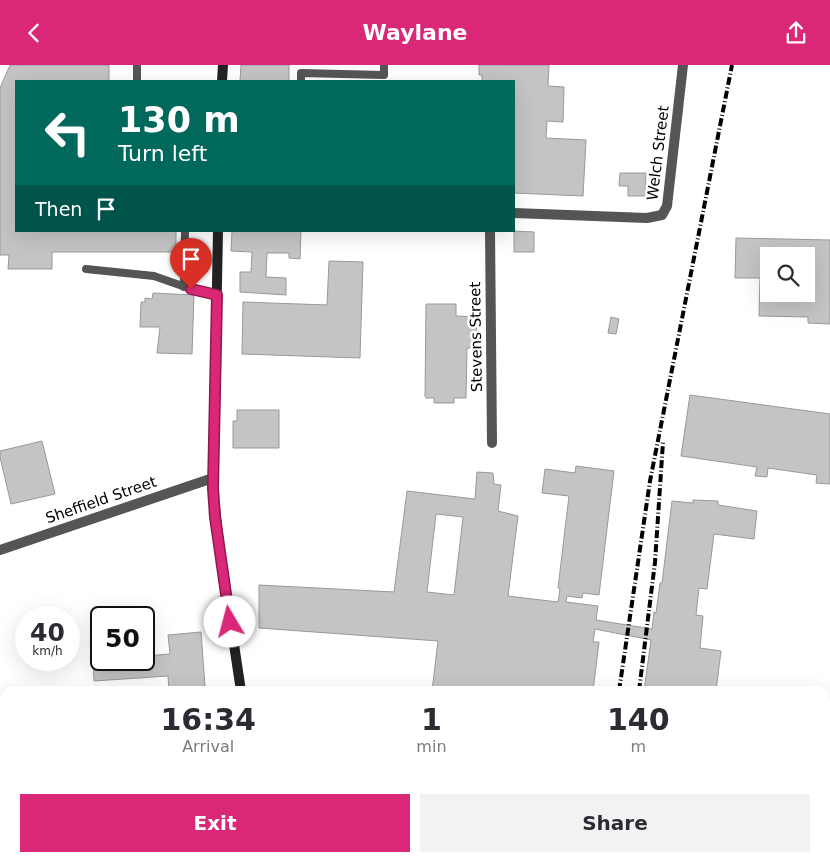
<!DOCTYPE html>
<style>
:root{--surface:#fff;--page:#f2f2f3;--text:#2b2b33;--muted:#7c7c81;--accent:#db2777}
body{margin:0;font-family:"DejaVu Sans",sans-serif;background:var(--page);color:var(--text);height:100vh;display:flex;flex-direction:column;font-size:19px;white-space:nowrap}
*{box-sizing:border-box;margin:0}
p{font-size:16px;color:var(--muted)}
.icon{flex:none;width:28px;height:28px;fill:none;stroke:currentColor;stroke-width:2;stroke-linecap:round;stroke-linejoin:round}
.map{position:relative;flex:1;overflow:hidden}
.sheet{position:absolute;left:0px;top:621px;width:830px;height:176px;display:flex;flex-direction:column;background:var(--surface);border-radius:15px 15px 0 0;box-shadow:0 5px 20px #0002}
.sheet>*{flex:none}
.banner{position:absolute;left:15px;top:15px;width:500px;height:152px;border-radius:0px;box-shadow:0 5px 20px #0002;background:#00695c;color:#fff;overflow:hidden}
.fabs{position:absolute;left:760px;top:182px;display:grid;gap:10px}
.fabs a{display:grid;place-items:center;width:55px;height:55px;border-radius:0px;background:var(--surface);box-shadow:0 5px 20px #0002;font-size:25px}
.speed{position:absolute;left:15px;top:541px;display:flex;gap:10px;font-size:25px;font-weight:700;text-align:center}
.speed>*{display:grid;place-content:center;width:65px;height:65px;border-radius:50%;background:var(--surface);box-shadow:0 5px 20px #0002;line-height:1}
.speed small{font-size:12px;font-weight:400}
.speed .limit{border:2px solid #111;border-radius:8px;background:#fff;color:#111}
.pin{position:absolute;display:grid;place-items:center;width:42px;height:42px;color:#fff;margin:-51px -21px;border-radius:50% 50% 50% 0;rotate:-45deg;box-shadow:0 0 5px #0007}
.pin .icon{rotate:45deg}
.me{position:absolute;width:55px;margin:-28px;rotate:352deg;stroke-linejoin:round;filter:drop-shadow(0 0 4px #0008)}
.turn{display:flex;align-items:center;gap:18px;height:105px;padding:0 20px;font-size:22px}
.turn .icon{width:65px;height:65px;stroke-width:2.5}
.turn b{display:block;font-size:35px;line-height:42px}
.then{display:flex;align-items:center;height:48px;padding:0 20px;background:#0003;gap:10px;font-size:19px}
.eta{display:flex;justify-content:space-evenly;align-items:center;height:85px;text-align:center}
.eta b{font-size:30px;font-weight:700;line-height:35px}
.action{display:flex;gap:10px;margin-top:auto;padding:10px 20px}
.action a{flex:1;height:58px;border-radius:0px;background:var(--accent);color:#fff;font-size:20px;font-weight:700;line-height:58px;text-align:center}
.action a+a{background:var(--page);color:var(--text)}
header{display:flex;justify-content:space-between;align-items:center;height:65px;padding:0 20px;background:var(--accent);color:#fff;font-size:22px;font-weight:700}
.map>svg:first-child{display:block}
.building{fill:#c4c4c4;stroke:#999;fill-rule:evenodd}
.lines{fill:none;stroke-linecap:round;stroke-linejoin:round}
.service{stroke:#555;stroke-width:8}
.minor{stroke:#555;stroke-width:10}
.secondary{stroke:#222;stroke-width:10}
.rail{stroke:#000;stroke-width:4;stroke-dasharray:8 2.5 1 2.5;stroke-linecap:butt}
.route-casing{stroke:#8e194d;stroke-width:12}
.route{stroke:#db2777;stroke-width:9}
.labels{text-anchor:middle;stroke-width:5;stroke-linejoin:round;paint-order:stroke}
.street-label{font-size:15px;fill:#000;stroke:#fff}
</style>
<header><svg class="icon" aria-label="back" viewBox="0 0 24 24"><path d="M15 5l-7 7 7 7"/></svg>Waylane<svg class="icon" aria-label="share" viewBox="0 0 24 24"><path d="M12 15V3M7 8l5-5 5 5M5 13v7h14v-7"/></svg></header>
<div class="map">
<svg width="830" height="797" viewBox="0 0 830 797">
<rect width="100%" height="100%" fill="#fff"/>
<g class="building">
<polygon points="10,0 109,0 109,16 16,16 16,166 176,166 176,187 52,187 52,204 8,204 9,190 0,190 0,23"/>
<polygon points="241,0 289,0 289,16 240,16"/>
<polygon points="479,0 549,0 548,21 564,22 563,57 547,56 546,73 586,75 583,131 514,128 514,16 482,16 482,10 479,10"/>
<polygon points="620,108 646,108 645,131 628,131 628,121 619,121"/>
<polygon points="232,166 301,166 300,194 289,193 289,188 267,188 266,212 286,213 286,230 240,227 240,207 251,207 252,187 231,186"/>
<polygon points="514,166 534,167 534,187 514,187"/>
<path d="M736,173L830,175V259L808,258V252L759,251L760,213H735ZM769,191H806V229H769Z"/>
<polygon points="329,196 363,197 360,293 242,289 243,237 327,240"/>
<polygon points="153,228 194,230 192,289 157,288 160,262 140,262 141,237 145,237 145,233 152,234"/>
<polygon points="426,239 456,239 456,251 477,252 476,283 467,283 466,333 454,333 454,338 434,338 434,333 426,333 425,331"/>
<polygon points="611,252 619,254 616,269 608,268"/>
<polygon points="690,330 830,349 830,419 816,418 817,410 768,403 767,412 755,411 757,402 681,391"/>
<polygon points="237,345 279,345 279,383 233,383 233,356 237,356"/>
<polygon points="42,376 55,429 11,439 0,392 0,386"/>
<path d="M576,401L614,406L599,530L583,528L582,533L567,531L566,537L598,541L596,555L652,564L654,547L656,548L660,518H662L672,436L693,438V435L718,436V440L757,446L754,474L714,469L707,524L699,523L696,550L703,551L700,583L721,586L716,626H644L651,575L595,564L593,577H599L593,626H432L438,576L259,563V520L394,527L407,426L475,434L477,407L493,408L494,419L501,420L498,446L518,451L508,531L558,537L560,524L558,523L569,431L542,428L545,404L575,408ZM436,449L463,452L454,530L427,527Z"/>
<polygon points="201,567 205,621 193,622 193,626 169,626 168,611 94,616 93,594 144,595 144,591 170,589 168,570"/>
<polygon points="825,666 830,666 830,713 825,712"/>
<polygon points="42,792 50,792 51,797 43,797"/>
<polygon points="290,792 315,792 315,794 291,797"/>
<polygon points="422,792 573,792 572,797 422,797"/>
<polygon points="618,792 698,792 697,797 617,797"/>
</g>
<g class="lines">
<g class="service">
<polyline points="137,16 137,0"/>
<polyline points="301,16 301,8 384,10 384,0"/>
<polyline points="86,204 154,211 191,224 217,229"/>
<polyline points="184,222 185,166"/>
</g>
<g class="minor">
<polyline points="514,148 647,153 662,150 667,141 683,0"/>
<polyline points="490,166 492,378"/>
<polyline points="0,485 213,413"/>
</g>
<g class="secondary">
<polyline points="222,16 223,0"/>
<polyline points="218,166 213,423 219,480 241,626"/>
<polyline points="270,792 270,797"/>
</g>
<g class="rail">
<polyline points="619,626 650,416 732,0"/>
<polyline points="639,626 655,497 663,377"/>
<polyline points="597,797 598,792"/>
<polyline points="616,797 616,792"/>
</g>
</g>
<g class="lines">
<g class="route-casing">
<polyline id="route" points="191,224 217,230 213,423 215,452 230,557"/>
</g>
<use href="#route" class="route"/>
</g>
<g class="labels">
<g class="street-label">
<text transform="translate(658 88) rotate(-83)" y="5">Welch Street</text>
<text transform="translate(476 272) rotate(-91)" y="5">Stevens Street</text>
<text transform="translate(101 435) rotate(-19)" y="5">Sheffield Street</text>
</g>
</g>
</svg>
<div class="fabs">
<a><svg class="icon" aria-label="search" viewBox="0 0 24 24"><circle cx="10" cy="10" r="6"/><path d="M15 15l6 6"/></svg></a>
</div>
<div class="speed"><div>40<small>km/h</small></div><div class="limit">50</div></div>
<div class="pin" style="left:191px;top:224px;background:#d93025"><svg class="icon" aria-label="arrive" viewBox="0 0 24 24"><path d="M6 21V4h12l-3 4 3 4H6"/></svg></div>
<svg class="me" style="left:230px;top:557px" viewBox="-20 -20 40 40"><circle r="19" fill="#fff"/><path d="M0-13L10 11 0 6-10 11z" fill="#db2777"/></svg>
<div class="banner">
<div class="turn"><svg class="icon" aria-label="left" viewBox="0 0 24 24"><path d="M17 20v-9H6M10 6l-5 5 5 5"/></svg><div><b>130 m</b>Turn left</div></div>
<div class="then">Then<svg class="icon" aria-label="arrive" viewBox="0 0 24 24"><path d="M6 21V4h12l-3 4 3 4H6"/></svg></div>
</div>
<section class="sheet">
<div class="eta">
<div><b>16:34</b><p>Arrival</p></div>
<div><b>1</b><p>min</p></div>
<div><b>140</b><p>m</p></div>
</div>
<div class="action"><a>Exit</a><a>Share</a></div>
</section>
</div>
